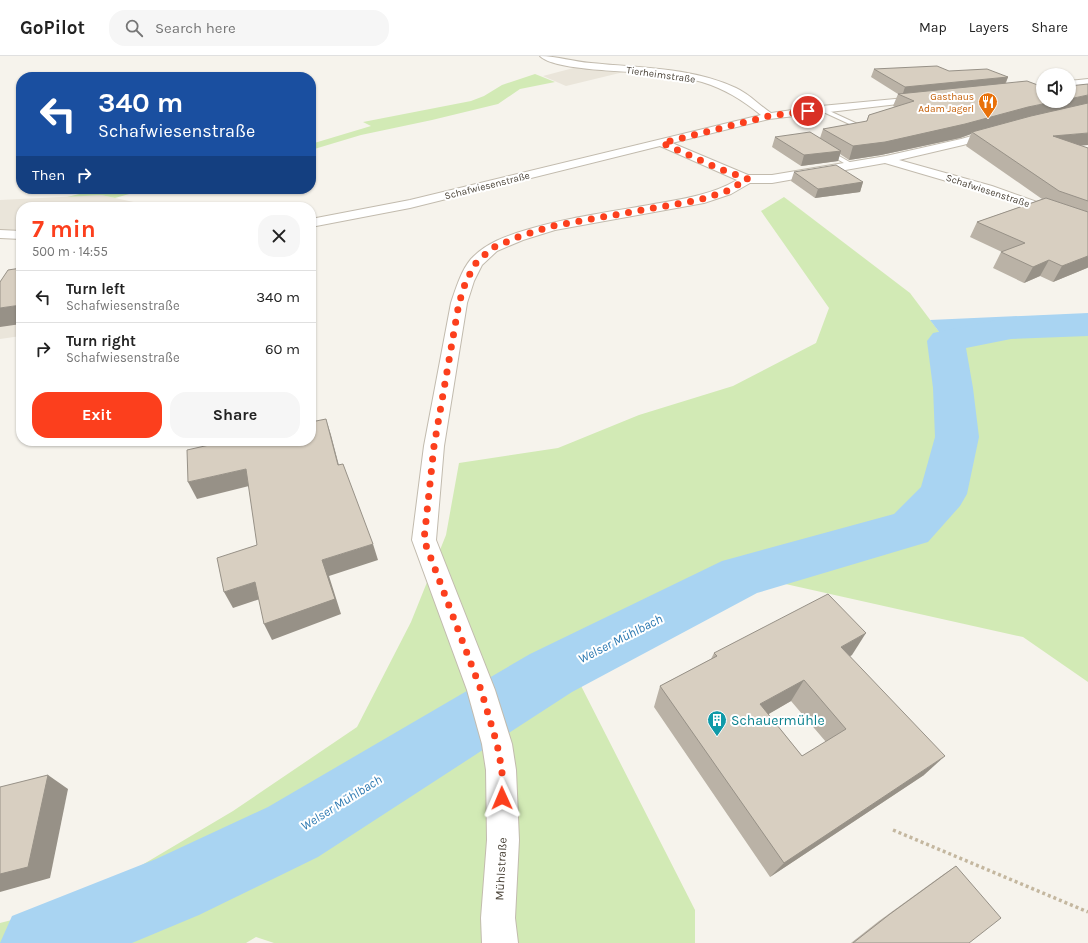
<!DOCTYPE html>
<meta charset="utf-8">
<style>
:root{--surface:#fff;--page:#f6f6f6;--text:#222;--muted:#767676;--line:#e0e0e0;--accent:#fc3f1d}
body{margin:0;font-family:Karla,sans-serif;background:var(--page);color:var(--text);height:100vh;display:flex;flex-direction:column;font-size:15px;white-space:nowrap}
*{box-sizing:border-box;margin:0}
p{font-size:13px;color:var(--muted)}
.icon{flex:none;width:22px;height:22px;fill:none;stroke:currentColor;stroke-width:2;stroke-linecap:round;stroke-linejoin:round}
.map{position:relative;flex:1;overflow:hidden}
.details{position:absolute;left:16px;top:146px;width:300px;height:244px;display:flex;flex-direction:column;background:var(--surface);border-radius:16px;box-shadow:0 1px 3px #0004}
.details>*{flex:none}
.banner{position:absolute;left:16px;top:16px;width:300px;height:122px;border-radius:16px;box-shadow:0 1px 3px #0004;background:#1a4fa0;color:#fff;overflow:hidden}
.fabs{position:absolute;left:1036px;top:12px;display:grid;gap:8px}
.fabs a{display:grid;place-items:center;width:40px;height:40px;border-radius:50%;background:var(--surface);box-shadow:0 1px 3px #0004;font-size:20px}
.pin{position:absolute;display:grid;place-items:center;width:34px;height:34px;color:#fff;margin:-17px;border:2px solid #fff;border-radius:50%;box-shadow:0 1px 4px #0007}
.me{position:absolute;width:44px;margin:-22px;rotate:359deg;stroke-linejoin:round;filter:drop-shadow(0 0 3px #0008)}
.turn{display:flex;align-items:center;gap:14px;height:84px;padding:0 16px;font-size:18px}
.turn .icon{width:52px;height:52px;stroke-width:2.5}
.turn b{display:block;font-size:28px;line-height:34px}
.then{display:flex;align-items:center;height:38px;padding:0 16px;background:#0003;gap:8px;font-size:15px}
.round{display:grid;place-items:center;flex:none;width:42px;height:42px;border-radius:16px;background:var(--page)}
.headline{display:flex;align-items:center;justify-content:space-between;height:68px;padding:0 16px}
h1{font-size:24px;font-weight:700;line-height:30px;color:var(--accent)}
.primary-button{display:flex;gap:8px;margin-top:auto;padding:8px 16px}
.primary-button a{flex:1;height:46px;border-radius:16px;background:var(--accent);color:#fff;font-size:16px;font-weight:700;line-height:46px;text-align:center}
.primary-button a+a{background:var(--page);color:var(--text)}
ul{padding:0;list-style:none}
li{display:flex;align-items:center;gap:12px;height:52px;padding:0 16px;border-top:1px solid var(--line)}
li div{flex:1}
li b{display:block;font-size:15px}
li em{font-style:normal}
header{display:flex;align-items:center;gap:24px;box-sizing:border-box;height:56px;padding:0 20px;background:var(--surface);border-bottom:1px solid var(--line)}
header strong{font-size:19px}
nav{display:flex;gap:22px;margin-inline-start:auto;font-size:14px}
.search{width:280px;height:36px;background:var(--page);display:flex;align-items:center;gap:10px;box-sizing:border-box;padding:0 14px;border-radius:16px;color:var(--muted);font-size:15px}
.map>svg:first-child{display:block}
.residential{fill:#eae5da}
.green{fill:#d2eab5}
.water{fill:#a9d4f2}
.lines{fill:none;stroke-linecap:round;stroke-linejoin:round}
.river{fill:#a9d4f2;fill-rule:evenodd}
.service-casing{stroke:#c2bbae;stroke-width:2}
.minor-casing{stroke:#c2bbae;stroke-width:2}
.path{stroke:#c4b79f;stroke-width:3.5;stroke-dasharray:3 3;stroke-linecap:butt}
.service{fill:#fff;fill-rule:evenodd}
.minor{fill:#fff;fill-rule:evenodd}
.wall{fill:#bab2a6;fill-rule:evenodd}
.shaded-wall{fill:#979187}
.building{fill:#d8cfc1;stroke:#979187;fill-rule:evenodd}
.route{stroke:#fc3f1d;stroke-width:7;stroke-dasharray:0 12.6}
.labels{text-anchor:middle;stroke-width:4;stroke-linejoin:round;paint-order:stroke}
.far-street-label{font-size:10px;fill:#4b4439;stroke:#fff}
.far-food-label{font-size:10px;fill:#c56008;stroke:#fff;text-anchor:end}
.street-label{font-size:12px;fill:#4b4439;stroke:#fff}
.water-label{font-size:13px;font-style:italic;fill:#2e7ab2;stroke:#fff}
.near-culture-label{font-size:14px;fill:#0d838f;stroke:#fff;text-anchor:start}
</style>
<header>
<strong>GoPilot</strong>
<div class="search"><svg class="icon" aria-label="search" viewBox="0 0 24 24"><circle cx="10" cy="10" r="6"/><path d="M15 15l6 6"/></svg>Search here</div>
<nav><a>Map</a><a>Layers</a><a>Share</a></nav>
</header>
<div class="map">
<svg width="1088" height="887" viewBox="0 0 1088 887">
<rect width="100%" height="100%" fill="#f6f3ec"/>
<g class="residential">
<polygon points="581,10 632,14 566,30 543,20"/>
<polygon points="101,139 157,151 21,151 21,176 0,174 0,144"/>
<polygon points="21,210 21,280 0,283 0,225"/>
</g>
<g class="green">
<polygon points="535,18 555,26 520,33 498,48 432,64 361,79 311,94 311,88 371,70 363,66 471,45 484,40 502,29"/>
<polygon points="100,133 147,133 115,142 101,139 67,141"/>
<polygon points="784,141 910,237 946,285 1088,276 1088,626 1023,581 736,517 576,620 695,854 695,887 274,887 256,881 246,887 0,887 0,867 78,847 233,755 357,671 411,566 446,479 459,407 558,392 639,359 733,330 816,287 829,252 761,155"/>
</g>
<polygon class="water" points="1088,257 1088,276 946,285 930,264"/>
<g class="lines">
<polygon class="river" points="1088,258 1088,280 1011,283 966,292 973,332 979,381 967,438 960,450 928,486 757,537 572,636 318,801 199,859 132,887 0,887 12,860 156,803 268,751 530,598 722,505 894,458 921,431 935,381 933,332 927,285 933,277 1011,261"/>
<g class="service-casing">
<g id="service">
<polygon points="819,52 823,52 862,70 864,76 857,77 858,72 819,54"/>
<polygon points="827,93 853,108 854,109 849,110 825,96 824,95"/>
</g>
</g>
<g class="minor-casing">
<g id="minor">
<path d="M540,0C557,0 574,6 591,7C639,12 691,11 736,32C749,38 759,49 771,57L821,50L927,40L929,42L924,45L769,63L672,87L748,119H772L886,100L961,83L997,73L1001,74L1002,76L1001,78L963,89L899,104L992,130L1088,164V173L984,136L885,107L772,127H750L731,138L704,147L555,174L523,184L497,195L482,209L474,225L467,247L444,390L436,484L495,634L512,688L516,714L519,784L515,862L518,887H482L481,862L487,784L486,714L482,688L467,634L412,484L424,390L451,247C456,232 461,215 471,203C486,187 506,180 526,174C568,161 611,156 654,148C683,143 711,139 737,124L660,90L410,152L311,171V163L410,144L761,59C742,44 725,33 702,26C684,21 664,19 645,17C624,15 553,14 540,0Z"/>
<polygon points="1088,23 1088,29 1069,31 1069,25"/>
<polygon points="0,174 21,175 21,183 0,182"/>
</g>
</g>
<polyline class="path" points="893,774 1088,856"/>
<use href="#service" class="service"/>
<use href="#minor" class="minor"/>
</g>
<g class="wall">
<polygon points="874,13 949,15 1008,21 1006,27 1081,90 1088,92 1088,212 1087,212 1053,226 1040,220 1024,227 993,212 1001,196 1002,196 970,181 977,166 1042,143 966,90 971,78 960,82 881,99 849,104 840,98 838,105 801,110 772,91 775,81 820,82 823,73 866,66 869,59 895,51 893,50 898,38 871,21"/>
<polygon points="794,116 863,126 860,136 815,142 791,125"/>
<path d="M714,597L852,599L850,600L924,719L770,821L654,651L660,630L711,603ZM791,645L826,686L802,700L768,658Z"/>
<polygon points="956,810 969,887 851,887 879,865 944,818"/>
</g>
<g class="shaded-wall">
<polygon points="1008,21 1004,30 902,40 905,31"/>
<polygon points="1088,39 1088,50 972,76 971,78 960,82 881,99 849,104 853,90 1028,51 1057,45 1069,45 1069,43"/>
<polygon points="1088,77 1088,89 1046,93 1053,80"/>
<polygon points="841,95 838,105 801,110 804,99"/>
<polygon points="863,126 860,136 815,142 818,133"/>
<polygon points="1088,200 1088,211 1087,212 1053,226 1062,210"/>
<polygon points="1049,204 1040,220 1024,227 1033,211"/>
<polygon points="21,249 21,268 0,271 0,252"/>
<polygon points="326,363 331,379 343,425 338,409"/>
<polygon points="246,413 253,429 197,443 188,426"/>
<polygon points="373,488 378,504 329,520 341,558 272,584 264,568 322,504"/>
<polygon points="255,526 263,542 233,552 224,536"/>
<polygon points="866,577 852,599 827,612 841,591"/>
<polygon points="804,624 791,645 750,669 760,648"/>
<polygon points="945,700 924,719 770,821 784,807"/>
<polygon points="48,719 68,733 50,822 0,836 0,818"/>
</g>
<g class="building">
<polygon points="937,10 949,15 987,13 1008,21 905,31 874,13"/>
<polygon points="1027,25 1043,31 1043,45 1057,45 1028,51 965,68 885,86 853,90 823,73 867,65 869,59 914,45 898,38"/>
<polygon points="1088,28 1088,39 1069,43 1069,30"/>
<polygon points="1088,47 1088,77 1053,80 1088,92 1088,145 1059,135 972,76 1031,60"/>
<polygon points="810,76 841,95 804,99 775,81"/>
<polygon points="836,109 863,126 818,133 794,116"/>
<polygon points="1046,142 1088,156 1088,200 1062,210 1049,204 1033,211 1001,196 1025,187 977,166"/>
<polygon points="21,212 21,249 0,252 0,226 8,214"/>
<polygon points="326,363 338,409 343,408 373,488 322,504 335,543 264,568 255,526 224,536 217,502 257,489 246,413 188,426 187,394 227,385 311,385 311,366"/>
<path d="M828,538L866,577L841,591L945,700L784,807L660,630L717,600L714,597ZM804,624L846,673L802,700L760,648Z"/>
<polygon points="48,719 28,811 0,818 0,731"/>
<polygon points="956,810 1001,862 969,887 853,887 890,858"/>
</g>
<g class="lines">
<polyline class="route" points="502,742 502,714 497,688 481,634 424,484 434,390 459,247 466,225 476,207 492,192 518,181 552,170 699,144 727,135 748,123 720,113 662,87 769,60 808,55"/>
</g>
<defs>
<g id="restaurant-pin" transform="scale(1)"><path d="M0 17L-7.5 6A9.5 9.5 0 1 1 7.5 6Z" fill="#e8710a" stroke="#fff"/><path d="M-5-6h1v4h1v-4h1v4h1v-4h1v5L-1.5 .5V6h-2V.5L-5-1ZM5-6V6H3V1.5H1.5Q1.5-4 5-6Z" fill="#fff"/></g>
<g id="building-pin" transform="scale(1)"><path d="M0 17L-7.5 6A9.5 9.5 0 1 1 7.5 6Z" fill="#0f9aa8" stroke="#fff"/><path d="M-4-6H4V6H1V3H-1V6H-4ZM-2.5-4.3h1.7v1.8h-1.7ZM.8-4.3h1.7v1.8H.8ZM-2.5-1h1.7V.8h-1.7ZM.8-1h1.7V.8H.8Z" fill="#fff"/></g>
</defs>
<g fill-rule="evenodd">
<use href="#restaurant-pin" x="988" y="46"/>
<use href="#building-pin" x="717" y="664"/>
</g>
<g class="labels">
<g class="far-street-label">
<text transform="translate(661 18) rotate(8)" y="4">Tierheimstraße</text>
<text transform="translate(487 129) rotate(-14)" y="4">Schafwiesenstraße</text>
<text transform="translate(988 134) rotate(18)" y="4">Schafwiesenstraße</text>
</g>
<g class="far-food-label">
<text x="974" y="44">Gasthaus<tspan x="974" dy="12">Adam Jagerl</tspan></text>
</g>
<g class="street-label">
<text transform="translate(501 813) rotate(-87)" y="4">Mühlstraße</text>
</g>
<g class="water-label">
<text transform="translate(620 582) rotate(-27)" y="5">Welser Mühlbach</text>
<text transform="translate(341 746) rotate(-32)" y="5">Welser Mühlbach</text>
</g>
<g class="near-culture-label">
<text x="731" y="669">Schauermühle</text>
</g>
</g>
</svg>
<div class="fabs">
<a><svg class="icon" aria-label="sound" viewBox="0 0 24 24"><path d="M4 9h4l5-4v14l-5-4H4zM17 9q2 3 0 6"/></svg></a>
</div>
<div class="pin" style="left:808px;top:55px;background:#d93025"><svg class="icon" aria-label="arrive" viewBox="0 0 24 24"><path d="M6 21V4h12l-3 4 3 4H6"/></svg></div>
<svg class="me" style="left:502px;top:742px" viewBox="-20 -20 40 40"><path d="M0-17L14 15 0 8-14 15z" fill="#fc3f1d" stroke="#fff" stroke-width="4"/></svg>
<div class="banner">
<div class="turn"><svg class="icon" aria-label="left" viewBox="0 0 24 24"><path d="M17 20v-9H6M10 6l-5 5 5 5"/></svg><div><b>340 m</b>Schafwiesenstraße</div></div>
<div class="then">Then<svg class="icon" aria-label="right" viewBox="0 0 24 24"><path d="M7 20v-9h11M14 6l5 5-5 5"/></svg></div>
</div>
<section class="details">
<div class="headline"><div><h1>7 min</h1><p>500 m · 14:55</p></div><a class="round"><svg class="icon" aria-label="close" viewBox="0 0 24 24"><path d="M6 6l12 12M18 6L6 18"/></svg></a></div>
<ul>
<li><svg class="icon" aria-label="left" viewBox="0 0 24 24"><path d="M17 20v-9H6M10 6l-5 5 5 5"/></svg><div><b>Turn left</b><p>Schafwiesenstraße</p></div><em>340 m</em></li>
<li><svg class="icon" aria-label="right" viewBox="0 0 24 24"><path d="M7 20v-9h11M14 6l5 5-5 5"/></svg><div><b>Turn right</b><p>Schafwiesenstraße</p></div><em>60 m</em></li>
</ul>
<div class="primary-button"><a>Exit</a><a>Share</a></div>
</section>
</div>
